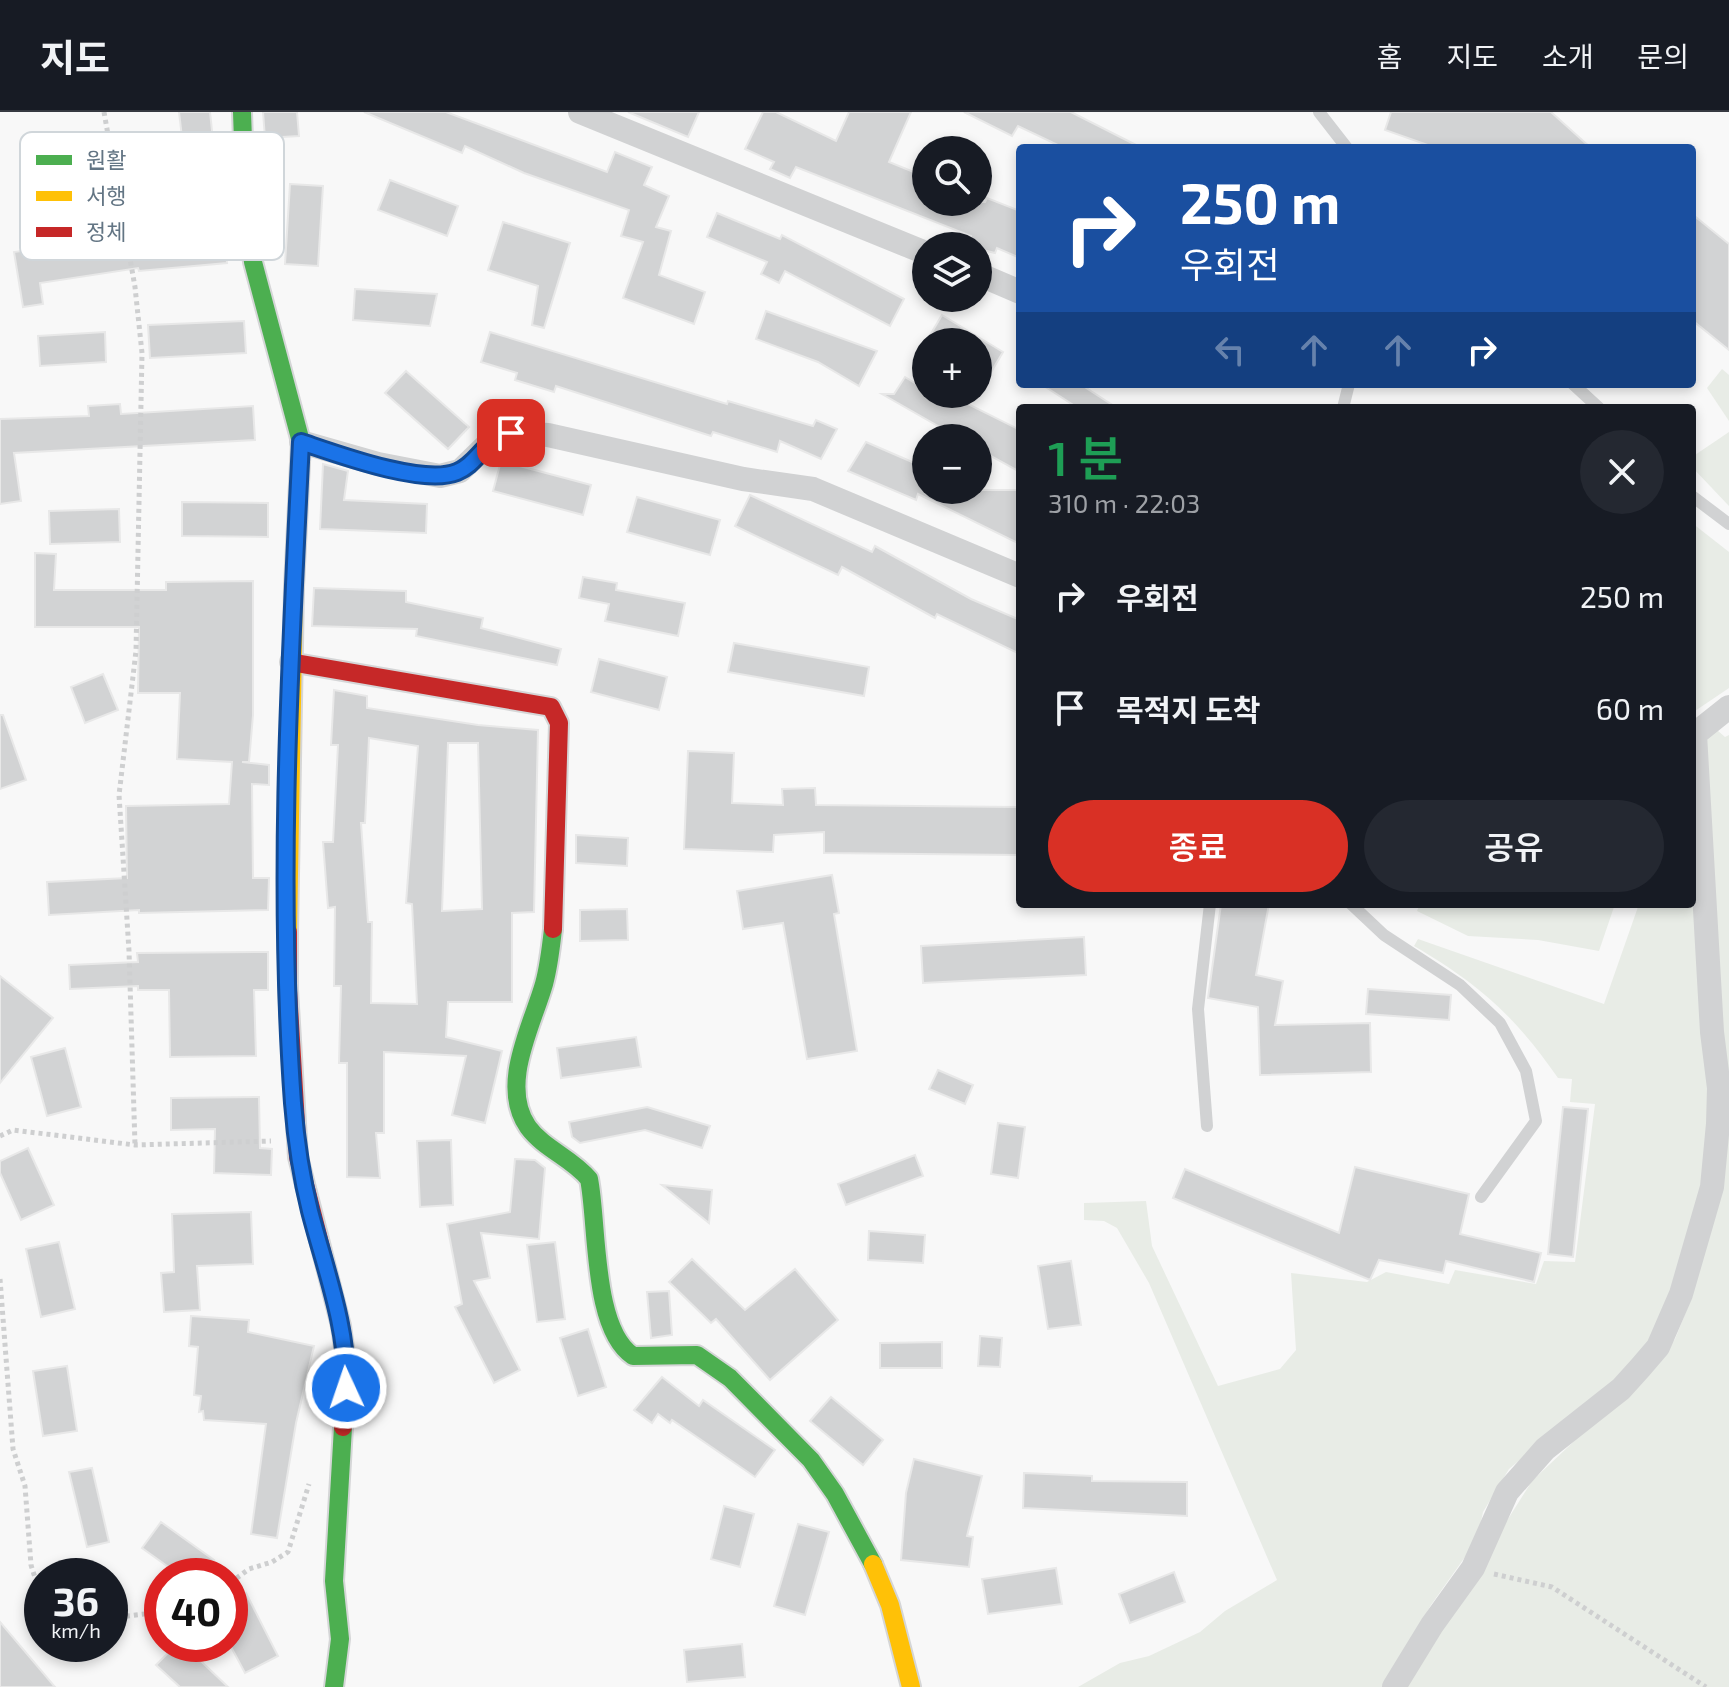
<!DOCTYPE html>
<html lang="ko">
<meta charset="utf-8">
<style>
:root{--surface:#171b24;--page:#242831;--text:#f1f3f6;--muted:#9ea1a6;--line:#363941;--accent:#d93025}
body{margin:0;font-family:"Exo 2","Noto Sans KR",sans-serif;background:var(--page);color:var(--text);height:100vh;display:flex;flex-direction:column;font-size:30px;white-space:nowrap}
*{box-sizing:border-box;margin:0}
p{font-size:26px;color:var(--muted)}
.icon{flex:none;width:44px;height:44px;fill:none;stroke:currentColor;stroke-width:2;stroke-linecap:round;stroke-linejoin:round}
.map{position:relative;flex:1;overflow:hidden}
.drawer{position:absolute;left:1016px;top:292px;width:680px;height:504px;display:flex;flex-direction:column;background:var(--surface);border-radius:8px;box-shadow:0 4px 12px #0003}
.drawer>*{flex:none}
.banner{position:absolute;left:1016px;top:32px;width:680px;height:244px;border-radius:8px;box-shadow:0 4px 12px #0003;background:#1a4fa0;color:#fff;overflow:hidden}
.fabs{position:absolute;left:912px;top:24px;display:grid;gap:16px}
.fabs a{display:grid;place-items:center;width:80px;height:80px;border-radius:50%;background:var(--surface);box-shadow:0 4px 12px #0003;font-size:40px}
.speed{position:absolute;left:24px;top:1446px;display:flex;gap:16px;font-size:40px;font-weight:700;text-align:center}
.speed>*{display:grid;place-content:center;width:104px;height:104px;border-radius:50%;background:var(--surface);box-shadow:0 4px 12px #0003;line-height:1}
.speed small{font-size:20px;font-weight:400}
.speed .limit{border:12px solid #d22;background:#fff;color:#111}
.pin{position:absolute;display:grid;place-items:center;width:68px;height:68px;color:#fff;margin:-34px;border-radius:16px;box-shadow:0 4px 12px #0006}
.me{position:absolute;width:88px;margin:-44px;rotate:357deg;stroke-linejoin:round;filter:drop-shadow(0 0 6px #0008)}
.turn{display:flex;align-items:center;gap:28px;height:168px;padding:0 32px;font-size:36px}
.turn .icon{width:104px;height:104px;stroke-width:2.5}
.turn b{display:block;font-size:56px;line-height:68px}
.lanes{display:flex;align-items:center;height:76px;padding:0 32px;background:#0003;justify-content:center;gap:40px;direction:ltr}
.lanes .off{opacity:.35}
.round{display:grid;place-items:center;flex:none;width:84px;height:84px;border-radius:42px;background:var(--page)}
.head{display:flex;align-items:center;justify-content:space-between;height:136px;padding:0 32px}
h1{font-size:48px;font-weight:600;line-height:60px;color:#1e9e55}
.action{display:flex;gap:16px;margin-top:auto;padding:16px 32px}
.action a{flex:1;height:92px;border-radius:48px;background:var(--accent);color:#fff;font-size:32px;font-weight:600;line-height:92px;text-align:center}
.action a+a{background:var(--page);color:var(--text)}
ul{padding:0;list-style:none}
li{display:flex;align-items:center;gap:24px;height:112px;padding:0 32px}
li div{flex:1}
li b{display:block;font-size:30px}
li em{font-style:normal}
header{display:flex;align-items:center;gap:48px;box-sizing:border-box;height:112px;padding:0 40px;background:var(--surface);border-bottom:2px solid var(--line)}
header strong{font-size:38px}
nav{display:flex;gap:44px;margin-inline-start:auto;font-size:28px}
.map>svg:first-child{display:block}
.green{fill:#e8ece6}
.building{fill:#d2d3d4;stroke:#e8e8e8;stroke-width:2;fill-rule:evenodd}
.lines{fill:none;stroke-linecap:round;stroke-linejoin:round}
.fast-casing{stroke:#d5d6d7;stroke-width:22}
.slow-casing{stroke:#d5d6d7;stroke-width:22}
.jam-casing{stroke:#d5d6d7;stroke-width:22}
.path{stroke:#cecfd0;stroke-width:5;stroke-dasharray:4 4;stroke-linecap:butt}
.lane{stroke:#d1d2d3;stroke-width:12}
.street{stroke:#d1d2d3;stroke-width:24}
.fast{stroke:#4caf50;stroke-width:18}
.slow{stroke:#ffc107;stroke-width:18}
.jam{stroke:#c62828;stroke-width:18}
.route-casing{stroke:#114b97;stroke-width:20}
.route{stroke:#1a73e8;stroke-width:14}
.key{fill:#fff;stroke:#d0d6da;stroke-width:2}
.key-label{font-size:22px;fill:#637584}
</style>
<header>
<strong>지도</strong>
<nav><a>홈</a><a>지도</a><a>소개</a><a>문의</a></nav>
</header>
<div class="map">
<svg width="1729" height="1575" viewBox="0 0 1729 1575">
<rect width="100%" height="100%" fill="#f8f8f8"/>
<g class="green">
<polygon points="1722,257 1729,263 1729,309 1707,276"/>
<polygon points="1729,320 1729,394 1692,355 1692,345"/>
<polygon points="1692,411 1729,440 1729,576 1692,601"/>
<polygon points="1717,618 1725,625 1729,623 1729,1575 1402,1575 1532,1369 1660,1248 1675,1227 1692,1185 1722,1078 1705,628"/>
<path d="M1692,696L1710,974L1703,1071L1661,1210L1631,1255L1509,1357L1483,1400L1477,1428L1431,1493L1383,1575H1078L1120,1551L1149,1544L1200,1520L1225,1499L1277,1468L1149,1171L1117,1116L1104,1109L1084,1108V1091L1146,1089L1152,1134L1218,1274L1280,1257L1296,1238L1291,1161L1367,1170L1386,1160L1449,1172L1455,1158L1536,1172L1544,1149L1575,1150L1595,992L1570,990L1572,967L1558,966C1515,904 1479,872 1414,834L1418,827L1604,892L1639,792H1692Z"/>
<polygon points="1420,792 1615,792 1599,839 1538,828 1468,824 1417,799"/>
</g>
<g class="building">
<polygon points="179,0 210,0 213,28 220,27 223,60 111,72 117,113 120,113 122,124 224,115 227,151 139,159 138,156 40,171 43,192 23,195 14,140 92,129 85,82 25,90 21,56 183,34"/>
<polygon points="263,0 297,0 299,24 265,26"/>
<polygon points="364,0 446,0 607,60 615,40 652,55 644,73 669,84 656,115 671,119 659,163 705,180 694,212 623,186 643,130 621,124 629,98 524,61 465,34 462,41"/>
<polygon points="628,0 699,0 688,25"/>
<polygon points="763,0 776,0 836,29 849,0 911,0 889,50 926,65 926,90 985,90 987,86 1020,99 1020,146 997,136 995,141 967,134 971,124 796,55 790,66 770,57 774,50 745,37"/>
<polygon points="964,0 1071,0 1142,36 1064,36 1018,14 1012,24"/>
<polygon points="1391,0 1551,0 1591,36 1436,36 1385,18"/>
<polygon points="390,68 458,94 447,124 378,98"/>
<polygon points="290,72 323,74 318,154 285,152"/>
<polygon points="717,101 780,127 782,123 904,187 890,214 785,159 779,171 761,162 767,150 707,125"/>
<polygon points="1692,102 1729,132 1729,238 1692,208"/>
<polygon points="503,110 570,131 544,216 532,213 538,174 488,158"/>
<polygon points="355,177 437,182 430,214 353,208"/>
<polygon points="766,199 877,239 859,274 818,250 756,227"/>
<polygon points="942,203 1003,240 978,282 978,230 926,230"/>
<polygon points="244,209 246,241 150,246 148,213"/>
<polygon points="105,220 106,250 40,254 38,224"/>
<polygon points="490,220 727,292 728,289 813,314 816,308 837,317 821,347 780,329 777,340 713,320 711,324 556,274 554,280 515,268 517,261 481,250"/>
<polygon points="406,259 469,315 448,337 385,281"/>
<polygon points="905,265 926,278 926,282 948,282 1020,318 1020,360 978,337 978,326 959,326 882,282 894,282"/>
<polygon points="1041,272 1080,272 1117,296 1078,296"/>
<polygon points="120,292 121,302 253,294 255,328 14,341 21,389 0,392 0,307 89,304 88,294"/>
<polygon points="866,330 926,356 926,378 1020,378 1020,432 918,382 916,388 848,359"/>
<polygon points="501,349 591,373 583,403 493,379"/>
<polygon points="323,352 348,359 344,388 427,392 426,421 320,417"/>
<polygon points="750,383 872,440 875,434 971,487 1020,508 1020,542 937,502 935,506 842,455 838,463 735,414"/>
<polygon points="637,385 720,408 710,443 627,420"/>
<polygon points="182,390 268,391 268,425 182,424"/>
<polygon points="119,397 120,430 50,432 49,399"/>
<polygon points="35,441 56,442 54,478 166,478 166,470 253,469 253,603 249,650 242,650 269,653 269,673 252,672 253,766 269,766 268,798 139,801 139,798 49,803 47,770 127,766 126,694 229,692 232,650 177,647 180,581 138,581 139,515 35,515"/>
<polygon points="583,465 617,471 616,478 685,491 678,524 605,509 609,492 579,486"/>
<polygon points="314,476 406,479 406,490 483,506 481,516 561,537 557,553 416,524 417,517 312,514"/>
<polygon points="734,531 869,555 864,584 728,560"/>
<polygon points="599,547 667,565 659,598 591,580"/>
<polygon points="103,562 118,598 85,611 71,575"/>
<path d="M334,578L367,584V596L478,613L538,618L534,800L512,801V890H448L446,925L502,939L485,1011L452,1003L466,944L384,940V1021H376L380,1066L347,1065V951H339L341,874H334L335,795L328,796L323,730H333L338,633H331ZM369,626L418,634L406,791L412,792L417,892L371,891L372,810H368L361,711H365ZM448,631H478L482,797L442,799Z"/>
<polygon points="0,603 3,603 26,668 0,677"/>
<polygon points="688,639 734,641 732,691 783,693 782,677 815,676 816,693 1020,695 1020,743 824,741 824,720 774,723 773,740 684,737"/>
<polygon points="576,723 628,726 627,754 576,751"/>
<polygon points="832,763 839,801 834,802 857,939 807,947 783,811 743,817 737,779"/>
<polygon points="1221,792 1269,792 1256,863 1283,869 1275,913 1370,911 1371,960 1260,963 1258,895 1208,886"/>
<polygon points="627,797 628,828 580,829 580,798"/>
<polygon points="1084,825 1086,863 923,871 921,834"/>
<polygon points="268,840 268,878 254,878 256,944 170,945 169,878 138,878 138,874 70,877 69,853 138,850 137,841"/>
<polygon points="0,864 53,906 0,971"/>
<polygon points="1368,877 1451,883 1449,908 1366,902"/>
<polygon points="636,925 641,955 561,966 557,936"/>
<polygon points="65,936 81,995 47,1004 31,945"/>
<polygon points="938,958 973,973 965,992 929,977"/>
<polygon points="259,985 260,1036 272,1037 271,1063 214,1061 215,1017 171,1018 171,986"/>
<polygon points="647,995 710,1014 702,1036 645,1018 580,1031 572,1025 569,1010"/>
<polygon points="1563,995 1588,997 1573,1145 1548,1142"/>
<polygon points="998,1011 1025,1015 1018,1066 991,1062"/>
<polygon points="451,1028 453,1093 420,1095 417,1029"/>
<polygon points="28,1036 54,1093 21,1108 0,1061 0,1049"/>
<polygon points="915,1043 923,1064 846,1093 838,1072"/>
<polygon points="515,1047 535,1048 545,1056 539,1127 481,1121 490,1166 474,1169 520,1258 494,1271 455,1195 462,1192 447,1112 510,1100"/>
<polygon points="1355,1055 1469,1082 1460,1122 1541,1141 1534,1170 1446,1149 1443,1161 1379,1148 1370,1168 1173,1086 1185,1057 1339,1121"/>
<polygon points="662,1073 712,1078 709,1111"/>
<polygon points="251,1100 253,1152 197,1154 200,1198 164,1200 161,1161 174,1160 172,1102"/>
<polygon points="869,1119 925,1123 923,1151 868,1148"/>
<polygon points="59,1130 75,1197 41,1205 26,1137"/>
<polygon points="555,1130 565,1207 537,1210 527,1133"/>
<polygon points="692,1147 745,1198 795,1157 838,1208 770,1268 716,1207 711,1211 669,1170"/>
<polygon points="1071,1149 1081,1213 1048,1217 1038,1154"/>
<polygon points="669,1179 672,1223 651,1226 647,1180"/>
<polygon points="191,1204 249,1208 248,1220 314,1234 296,1311 277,1426 251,1422 266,1312 204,1308 203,1299 199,1300 201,1284 194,1283 198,1235 189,1234"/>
<polygon points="588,1217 606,1275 578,1284 560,1226"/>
<polygon points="980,1224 1002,1226 1000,1255 978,1254"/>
<polygon points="942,1230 942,1256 880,1256 880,1231"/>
<polygon points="67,1254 77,1319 43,1324 33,1259"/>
<polygon points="662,1265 699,1294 703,1288 775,1338 755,1365 672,1308 670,1311 658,1302 652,1311 634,1298"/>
<polygon points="831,1285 883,1328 863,1353 810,1309"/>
<polygon points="914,1347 982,1364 967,1424 973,1425 969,1455 901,1448 906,1381"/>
<polygon points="92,1356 109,1430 87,1435 69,1360"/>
<polygon points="1024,1361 1092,1364 1092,1369 1187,1370 1187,1404 1023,1396"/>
<polygon points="724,1394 754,1402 740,1455 711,1447"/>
<polygon points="161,1410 214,1448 203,1464 181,1464 142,1436"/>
<polygon points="798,1412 829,1420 805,1503 774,1494"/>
<polygon points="1056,1456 1062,1492 988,1502 982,1467"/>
<polygon points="1174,1460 1185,1490 1130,1511 1119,1482"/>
<polygon points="246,1481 278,1544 245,1561 230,1533 230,1490"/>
<polygon points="0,1510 55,1575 0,1575"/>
<polygon points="177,1532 183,1532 228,1575 180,1575 156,1553"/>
<polygon points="742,1532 745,1565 687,1570 684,1538"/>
</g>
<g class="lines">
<g class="fast-casing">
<g id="fast">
<polyline points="242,0 245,86 253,150 301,330 294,475"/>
<path d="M553,817C551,835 549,854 544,872C532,914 499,973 528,1015C544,1037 572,1046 589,1067C598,1112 592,1217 633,1244L697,1243L730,1266L811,1348L835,1382L873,1452"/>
<polyline points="334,1575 340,1527 334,1469 343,1315"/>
</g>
</g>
<g class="slow-casing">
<g id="slow">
<polyline points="288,820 294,475"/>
<polyline points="873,1452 890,1493 911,1575"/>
</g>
</g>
<g class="jam-casing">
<g id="jam">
<polyline points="290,550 551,595 559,611 553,817"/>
<polyline points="288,820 288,878 298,1045 341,1214 347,1257 343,1315"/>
</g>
</g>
<g class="path">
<polyline points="104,0 135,175 142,241 136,539 119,683 129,839 135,1033"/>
<polyline points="0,1024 13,1018 135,1033 271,1029"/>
<polyline points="0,1167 13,1337 25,1374 31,1453 42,1488"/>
<polyline points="1494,1462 1552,1475 1706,1575"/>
<polyline points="230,1471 249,1457 272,1450 288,1440 309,1372"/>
<polyline points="110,1506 162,1500"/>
</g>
<g class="lane">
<polyline points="1319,0 1347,36"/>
<polyline points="1573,272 1599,296"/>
<polyline points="1343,296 1349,272"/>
<polyline points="1692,384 1729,412"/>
<polyline points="1351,792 1384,823 1460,873 1500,911 1526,959 1536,1009 1481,1085"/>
<polyline points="1207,1014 1198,897 1210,792"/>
</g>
<g class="street">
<polyline points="580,0 926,141"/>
<polyline points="978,162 1020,180"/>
<polyline points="301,330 378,352 440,364 460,359 494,326 511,321 548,323 743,367 813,377 1020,464"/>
<polyline points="1394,1575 1432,1513 1473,1456 1507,1380 1545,1337 1621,1277 1640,1256 1658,1235 1681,1182 1712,1075 1718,1012 1719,976 1712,920 1695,622 1729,595"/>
</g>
<use href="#fast" class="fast"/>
<use href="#slow" class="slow"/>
<use href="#jam" class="jam"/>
</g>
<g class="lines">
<g class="route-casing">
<path id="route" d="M346,1276C348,1216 325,1157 310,1099C301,1063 296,1028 293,991C277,772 290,550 301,330C337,342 423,374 457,360C479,351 481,330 511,321"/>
</g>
<use href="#route" class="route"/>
</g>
<rect x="20" y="20" width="264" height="128" rx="12" class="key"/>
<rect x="36" y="43" width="36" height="10" fill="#4caf50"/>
<rect x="36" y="79" width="36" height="10" fill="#ffc107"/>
<rect x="36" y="115" width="36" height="10" fill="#c62828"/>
<g class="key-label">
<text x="86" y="56">원활</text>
<text x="86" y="92">서행</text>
<text x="86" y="128">정체</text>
</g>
</svg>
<div class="fabs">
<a><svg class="icon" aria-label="search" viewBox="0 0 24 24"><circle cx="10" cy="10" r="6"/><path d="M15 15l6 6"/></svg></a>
<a><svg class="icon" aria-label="layers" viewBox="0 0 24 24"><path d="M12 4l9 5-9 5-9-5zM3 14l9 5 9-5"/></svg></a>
<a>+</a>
<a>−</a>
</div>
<div class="speed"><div>36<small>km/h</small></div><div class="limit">40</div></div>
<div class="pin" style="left:511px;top:321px;background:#d93025"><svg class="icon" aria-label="arrive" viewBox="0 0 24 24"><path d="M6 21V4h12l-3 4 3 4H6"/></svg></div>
<svg class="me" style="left:346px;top:1276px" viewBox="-20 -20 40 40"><circle r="17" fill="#1a73e8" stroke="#fff" stroke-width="3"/><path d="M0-11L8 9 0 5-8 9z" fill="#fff"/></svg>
<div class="banner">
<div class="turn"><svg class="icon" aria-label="right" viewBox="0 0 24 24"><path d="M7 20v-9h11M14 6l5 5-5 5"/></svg><div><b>250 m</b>우회전</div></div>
<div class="lanes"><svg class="icon off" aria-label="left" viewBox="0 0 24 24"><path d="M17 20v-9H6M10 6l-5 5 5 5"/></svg><svg class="icon off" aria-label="ahead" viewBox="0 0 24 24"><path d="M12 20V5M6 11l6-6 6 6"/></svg><svg class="icon off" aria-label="ahead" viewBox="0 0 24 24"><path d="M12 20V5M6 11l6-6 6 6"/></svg><svg class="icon" aria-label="right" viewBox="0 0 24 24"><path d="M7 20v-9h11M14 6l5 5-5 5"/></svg></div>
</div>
<section class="drawer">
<div class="head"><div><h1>1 분</h1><p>310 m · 22:03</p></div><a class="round"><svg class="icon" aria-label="close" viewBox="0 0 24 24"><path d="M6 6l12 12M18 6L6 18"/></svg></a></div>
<ul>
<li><svg class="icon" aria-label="right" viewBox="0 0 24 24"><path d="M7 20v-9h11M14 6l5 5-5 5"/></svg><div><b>우회전</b></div><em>250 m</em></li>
<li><svg class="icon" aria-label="arrive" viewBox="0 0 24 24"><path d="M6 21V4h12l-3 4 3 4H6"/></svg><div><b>목적지 도착</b></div><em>60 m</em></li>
</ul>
<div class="action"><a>종료</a><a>공유</a></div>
</section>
</div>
